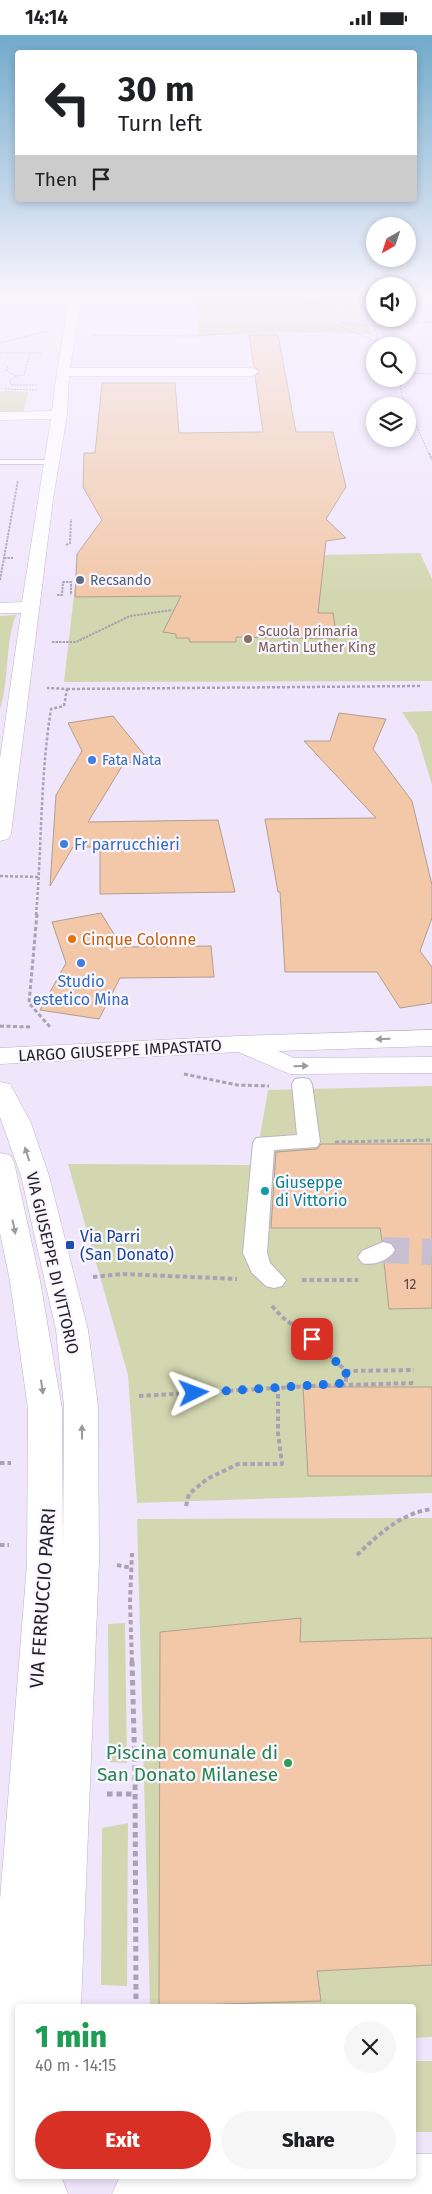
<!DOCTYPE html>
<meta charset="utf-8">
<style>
:root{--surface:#fff;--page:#f6f6f6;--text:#202124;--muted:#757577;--accent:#d93025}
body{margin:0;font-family:"Fira Sans",sans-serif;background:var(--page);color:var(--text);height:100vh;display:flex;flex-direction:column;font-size:19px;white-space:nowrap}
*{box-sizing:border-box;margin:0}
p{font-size:16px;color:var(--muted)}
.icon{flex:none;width:28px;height:28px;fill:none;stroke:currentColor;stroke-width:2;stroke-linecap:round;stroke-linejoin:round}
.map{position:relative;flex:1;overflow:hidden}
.details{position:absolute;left:15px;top:1969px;width:401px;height:175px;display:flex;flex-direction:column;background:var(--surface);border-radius:5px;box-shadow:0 2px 8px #0003}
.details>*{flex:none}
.banner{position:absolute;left:15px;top:15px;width:402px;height:152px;border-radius:5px;box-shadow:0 2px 8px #0003;background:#fff;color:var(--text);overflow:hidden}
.needle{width:32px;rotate:219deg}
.controls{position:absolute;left:366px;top:182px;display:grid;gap:10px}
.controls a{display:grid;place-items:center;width:50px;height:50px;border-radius:50%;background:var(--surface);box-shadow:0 2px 8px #0003;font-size:25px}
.pin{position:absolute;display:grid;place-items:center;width:42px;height:42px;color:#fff;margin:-21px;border-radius:10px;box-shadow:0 2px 8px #0006}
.me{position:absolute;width:55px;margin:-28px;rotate:87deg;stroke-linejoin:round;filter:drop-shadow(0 0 4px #0008)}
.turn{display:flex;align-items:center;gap:18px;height:105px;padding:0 20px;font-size:22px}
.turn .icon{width:65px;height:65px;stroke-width:2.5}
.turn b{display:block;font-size:35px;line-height:42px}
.then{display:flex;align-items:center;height:48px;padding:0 20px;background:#0003;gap:10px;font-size:19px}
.round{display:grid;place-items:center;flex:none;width:52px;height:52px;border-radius:26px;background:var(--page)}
.headline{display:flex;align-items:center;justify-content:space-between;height:85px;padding:0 20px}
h1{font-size:30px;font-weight:800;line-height:38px;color:#1e9e55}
.cta{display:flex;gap:10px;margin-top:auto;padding:10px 20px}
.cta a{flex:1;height:58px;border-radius:30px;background:var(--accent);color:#fff;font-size:20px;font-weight:800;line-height:58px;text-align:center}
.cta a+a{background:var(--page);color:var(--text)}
.status{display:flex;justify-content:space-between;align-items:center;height:35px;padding:0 25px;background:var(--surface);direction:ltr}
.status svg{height:14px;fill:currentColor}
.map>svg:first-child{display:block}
.green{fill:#d3d7b0}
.building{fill:#f2c8a8;stroke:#b19e8f}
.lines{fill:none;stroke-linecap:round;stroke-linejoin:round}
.pedestrian-tunnel{stroke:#c7bed1;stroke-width:26;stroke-dasharray:26 13;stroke-linecap:butt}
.service-casing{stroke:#bcb2c7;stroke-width:2}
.pedestrian-casing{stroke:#bcb2c7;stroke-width:2}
.minor-casing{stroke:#bcb2c7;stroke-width:1}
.path-far5{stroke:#aaa2b4;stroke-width:1;stroke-dasharray:2 1;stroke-linecap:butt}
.path-far4{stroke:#aaa2b4;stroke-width:2;stroke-dasharray:2.5 1;stroke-linecap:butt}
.path-far3{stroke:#aaa2b4;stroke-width:2.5;stroke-dasharray:3 2;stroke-linecap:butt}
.path-far2{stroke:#aaa2b4;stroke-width:3;stroke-dasharray:4 2.5;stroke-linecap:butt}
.path-far1{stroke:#aaa2b4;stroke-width:4;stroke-dasharray:4.5 3;stroke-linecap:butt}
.path{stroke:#aaa2b4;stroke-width:5;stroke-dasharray:5.5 4;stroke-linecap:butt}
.service{fill:#fff;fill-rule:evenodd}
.pedestrian{fill:#fff;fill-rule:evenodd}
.minor{fill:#fff;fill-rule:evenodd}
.oneway{fill:#9c9a9e}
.route{stroke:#1a73e8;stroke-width:9;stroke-dasharray:0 16.2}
.service-dot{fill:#5c6f8a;stroke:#faf6ff;stroke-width:2}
.education-dot{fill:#8d6e63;stroke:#faf6ff;stroke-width:2}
.shop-dot{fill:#3f7fe0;stroke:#faf6ff;stroke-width:2}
.food-dot{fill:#e8710a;stroke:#faf6ff;stroke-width:2}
.culture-dot{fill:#0f9aa8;stroke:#faf6ff;stroke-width:2}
.transit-dot{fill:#1a4fb4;stroke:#faf6ff;stroke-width:2}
.leisure-dot{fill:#2e9e5b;stroke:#faf6ff;stroke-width:2}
.labels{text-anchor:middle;stroke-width:4.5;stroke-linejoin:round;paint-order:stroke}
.far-service-label{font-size:14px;fill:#4e5e75;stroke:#faf6ff;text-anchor:start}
.far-education-label{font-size:14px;fill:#785e54;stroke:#faf6ff;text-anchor:start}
.far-shop-label{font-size:14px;fill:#366cbe;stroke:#faf6ff;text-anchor:start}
.number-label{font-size:14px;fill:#574947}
.shop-label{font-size:16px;fill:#366cbe;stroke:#faf6ff;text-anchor:start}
.food-label{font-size:16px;fill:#c56008;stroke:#faf6ff;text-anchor:start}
.street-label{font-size:16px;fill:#231f27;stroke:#faf6ff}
.culture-label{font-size:16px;fill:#0d838f;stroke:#faf6ff;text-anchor:start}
.transit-label{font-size:16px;fill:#164399;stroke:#faf6ff;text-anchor:start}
.near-street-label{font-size:19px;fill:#231f27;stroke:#faf6ff}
.near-leisure-label{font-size:19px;fill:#27864d;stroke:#faf6ff;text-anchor:end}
</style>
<div class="status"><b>14:14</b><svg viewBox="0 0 49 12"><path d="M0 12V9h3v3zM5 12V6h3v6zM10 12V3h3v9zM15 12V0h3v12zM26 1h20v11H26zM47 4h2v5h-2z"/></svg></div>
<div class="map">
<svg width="432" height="2159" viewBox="0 0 432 2159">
<rect width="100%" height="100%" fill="#f0e6fc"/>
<g class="green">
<path d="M194,259H348L373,300C315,294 256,299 198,301Z"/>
<polygon points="5,356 28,357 23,379 0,379 0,357"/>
<polygon points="420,518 432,544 432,646 64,647 78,525"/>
<path d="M16,580C4,612 10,643 0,674V581Z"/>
<polygon points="432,676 432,750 417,700 402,677"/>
<polygon points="432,1051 432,1458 137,1468 128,1340 68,1129 255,1130 268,1055"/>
<polygon points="432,1483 432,2002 414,2003 414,1971 150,1971 137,1484"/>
<polygon points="125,1588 127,1728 109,1727 108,1589"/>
<polygon points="128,1788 127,1951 101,1950 102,1793"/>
<rect x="414" y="2026" width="18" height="71"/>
</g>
<g class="building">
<polygon points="249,300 278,300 296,397 333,397 346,452 326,484 346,503 326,506 318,578 333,578 337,604 236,602 236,607 190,607 189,603 176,603 176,599 163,597 181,561 75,562 77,519 102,485 83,452 84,418 95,418 102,348 175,348 179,398 263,397 255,341 260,336 254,332"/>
<polygon points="339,678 386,684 373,714 412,766 432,850 432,883 420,916 432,932 432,968 400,973 377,937 285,937 280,857 278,857 265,784 376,783 304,706 330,706"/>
<polygon points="113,681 150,727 124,728 88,787 218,785 235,857 100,859 100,812 73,812 50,851 56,760 82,716 68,688"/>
<polygon points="101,878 122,912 211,911 214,942 120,943 99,984 40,975 66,928 52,887"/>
<polygon points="321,1109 432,1109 432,1273 389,1274 384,1227 397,1215 391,1207 382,1206 380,1193 271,1193 276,1117 317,1114"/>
<polygon points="303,1352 432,1352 432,1441 308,1441"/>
<polygon points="301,1583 300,1607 432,1603 432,1930 317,1936 321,1966 159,1971 160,1597"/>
</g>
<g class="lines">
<polyline class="pedestrian-tunnel" points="383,1215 432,1217"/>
<g class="service-casing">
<polygon id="service" points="0,425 53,425 57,427 53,429 0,429"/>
</g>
<g class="pedestrian-casing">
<g id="pedestrian">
<polygon points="302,1043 309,1044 312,1049 320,1107 317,1112 274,1115 267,1218 270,1228 286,1245 282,1251 274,1253 266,1251 252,1238 243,1218 253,1108 256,1103 297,1100 292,1049 295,1044"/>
<path d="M383,1207L391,1209L395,1215C388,1226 374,1231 362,1228L358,1222L362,1216Z"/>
</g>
</g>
<g class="minor-casing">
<g id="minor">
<polygon points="70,259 82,259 70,333 252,333 258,337 252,341 69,341 67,380 53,464 11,799 8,804 0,806 0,723 21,578 0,578 0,568 22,567 51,384 0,385 0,377 52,376 57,337"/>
<polygon points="432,995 432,1011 278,1016 294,1023 432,1022 432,1038 290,1039 238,1017 0,1029 0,1013 239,1001"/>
<polygon points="0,1047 10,1049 31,1088 49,1141 88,1295 98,1371 99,1526 81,1971 18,1971 18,2141 61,2141 68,2159 0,2159 0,1865 27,1529 28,1374 10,1246 0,1198 0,1118 10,1120 14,1127 40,1246 62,1374 63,1514 64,1371 56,1295 21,1141 0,1082"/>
<polygon points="414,2119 432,2119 432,2159 112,2159 120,2141 414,2141"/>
</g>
</g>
<g class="path-far5">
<polyline points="262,259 263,263 278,262"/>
<polyline points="342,288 398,293 414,288 432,287"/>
<polyline points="339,291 380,308 362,259"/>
<polyline points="92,300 197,301 269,295 314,297 328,295 344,287 344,278 334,271 286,263 284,259"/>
<polyline points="0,308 47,296"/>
<polyline points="0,318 42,318"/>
<polyline points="8,331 7,336 16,341 24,340 30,318"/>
<polyline points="408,338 432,339"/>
<polyline points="16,341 10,345 11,350 38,350"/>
<polyline points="399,344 402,360 407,371"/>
<polyline points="5,354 37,355"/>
<polyline points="408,372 429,419"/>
</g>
<g class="path-far4">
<polyline points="429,418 432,425"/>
<polyline points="66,510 70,508 71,484"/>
<polyline points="4,523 13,523"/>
<polyline points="0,545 18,445"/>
<polyline points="57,560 62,560 63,547 71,547 71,560"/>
<polyline points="52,607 76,607 130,581 172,575"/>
</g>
<g class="path-far3">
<polyline points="67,654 421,651"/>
<polyline points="0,841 39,842"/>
<path d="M36,880C42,811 40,743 51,674L64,671L67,654L47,653"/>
</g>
<g class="path-far2">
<polyline points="37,879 29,968 50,992"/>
<polyline points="0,991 30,992"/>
<polyline points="184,1039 237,1050 269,1051"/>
<polyline points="335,1107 432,1105"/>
</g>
<g class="path-far1">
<polyline points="93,1242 123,1239 237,1244"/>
<polyline points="302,1245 358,1245"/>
<polyline points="272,1271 282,1282 312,1304 346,1336 346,1348"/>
<polyline points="346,1336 414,1335"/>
<polyline points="139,1361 311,1351 415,1348"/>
<polyline points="0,1428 11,1428"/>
<polyline points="186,1471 189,1459 207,1444 238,1429 282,1429 278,1398 278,1351"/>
<polyline points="0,1510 9,1510"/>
<path d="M357,1520C379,1499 401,1478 432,1474"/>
<polyline points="117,1530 132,1533"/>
<polyline points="132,1627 130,1567 132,1518"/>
</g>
<g class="path">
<polyline points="132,1626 135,1737 136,1968"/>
<polyline points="107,1759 135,1759"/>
</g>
<use href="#service" class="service"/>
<use href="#pedestrian" class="pedestrian"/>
<use href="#minor" class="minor"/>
</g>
<defs><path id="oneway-solid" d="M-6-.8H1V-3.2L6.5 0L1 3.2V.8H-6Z" transform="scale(1.25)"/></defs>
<g class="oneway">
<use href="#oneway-solid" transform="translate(383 1004) rotate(178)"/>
<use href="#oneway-solid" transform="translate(301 1031) rotate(-1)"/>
<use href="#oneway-solid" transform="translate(27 1119) rotate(-108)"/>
<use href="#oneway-solid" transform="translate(14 1192) rotate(78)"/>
<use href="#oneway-solid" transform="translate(42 1352) rotate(82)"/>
<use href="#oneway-solid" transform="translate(82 1397) rotate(-90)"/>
</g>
<linearGradient id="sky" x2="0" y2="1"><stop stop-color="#71aacb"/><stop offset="0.46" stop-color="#f8f4fe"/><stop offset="1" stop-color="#f8f4fe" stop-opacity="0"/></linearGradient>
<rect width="432" height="561" fill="url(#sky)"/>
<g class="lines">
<polyline class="route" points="194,1358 346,1348 346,1336 312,1304"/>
</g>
<circle class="service-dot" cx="80" cy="545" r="5"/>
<circle class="education-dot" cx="248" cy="604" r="5"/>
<g class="shop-dot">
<circle cx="92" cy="725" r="5"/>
<circle cx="64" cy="809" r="5"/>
<circle cx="81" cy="928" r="5"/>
</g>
<circle class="food-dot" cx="72" cy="904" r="5"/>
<circle class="culture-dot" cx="265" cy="1156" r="5"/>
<rect class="transit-dot" x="65" y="1205" width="10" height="10" rx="2.5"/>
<circle class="leisure-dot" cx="288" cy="1728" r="5"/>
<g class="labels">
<g class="far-service-label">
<text x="90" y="550">Recsando</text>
</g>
<g class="far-education-label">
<text x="258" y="601">Scuola primaria<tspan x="258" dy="16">Martin Luther King</tspan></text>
</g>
<g class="far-shop-label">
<text x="102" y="730">Fata Nata</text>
</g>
<g class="number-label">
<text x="410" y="1254">12</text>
</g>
<g class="shop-label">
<text x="74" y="815">Fr parrucchieri</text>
<text x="81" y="952" text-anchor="middle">Studio<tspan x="81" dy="18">estetico Mina</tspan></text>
</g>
<g class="food-label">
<text x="82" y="910">Cinque Colonne</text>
</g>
<g class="street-label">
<text transform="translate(120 1015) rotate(-3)" y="6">LARGO GIUSEPPE IMPASTATO</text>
<text transform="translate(53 1228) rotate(77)" y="6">VIA GIUSEPPE DI VITTORIO</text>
</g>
<g class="culture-label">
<text x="275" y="1153">Giuseppe<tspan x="275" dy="18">di Vittorio</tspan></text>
</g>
<g class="transit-label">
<text x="80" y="1207">Via Parri<tspan x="80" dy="18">(San Donato)</tspan></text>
</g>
<g class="near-street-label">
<text transform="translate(42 1563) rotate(-86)" y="7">VIA FERRUCCIO PARRI</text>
</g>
<g class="near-leisure-label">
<text x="278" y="1724">Piscina comunale di<tspan x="278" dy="22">San Donato Milanese</tspan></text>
</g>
</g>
</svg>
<div class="controls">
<a><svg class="needle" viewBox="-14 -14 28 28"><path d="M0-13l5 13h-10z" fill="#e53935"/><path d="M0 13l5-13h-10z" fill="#757577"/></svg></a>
<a><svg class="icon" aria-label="sound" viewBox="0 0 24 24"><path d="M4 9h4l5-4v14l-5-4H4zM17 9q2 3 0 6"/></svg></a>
<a><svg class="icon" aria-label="search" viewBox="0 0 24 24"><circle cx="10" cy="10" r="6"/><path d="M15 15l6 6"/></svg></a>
<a><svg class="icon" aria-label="layers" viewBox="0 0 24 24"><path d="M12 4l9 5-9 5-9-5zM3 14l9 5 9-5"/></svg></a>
</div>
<div class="pin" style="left:312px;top:1304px;background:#d93025"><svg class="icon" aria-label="arrive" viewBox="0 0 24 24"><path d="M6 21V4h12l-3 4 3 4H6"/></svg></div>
<svg class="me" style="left:194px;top:1358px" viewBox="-20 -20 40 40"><path d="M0-17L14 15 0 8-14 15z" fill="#1a73e8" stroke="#fff" stroke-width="4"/></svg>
<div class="banner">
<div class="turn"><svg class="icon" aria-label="left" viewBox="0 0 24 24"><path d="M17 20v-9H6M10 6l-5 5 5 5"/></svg><div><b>30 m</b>Turn left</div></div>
<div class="then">Then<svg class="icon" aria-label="arrive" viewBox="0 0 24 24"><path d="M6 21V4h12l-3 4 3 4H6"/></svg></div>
</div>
<section class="details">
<div class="headline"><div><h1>1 min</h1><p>40 m · 14:15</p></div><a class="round"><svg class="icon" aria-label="close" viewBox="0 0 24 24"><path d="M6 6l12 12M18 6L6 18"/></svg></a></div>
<div class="cta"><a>Exit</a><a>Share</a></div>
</section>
</div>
